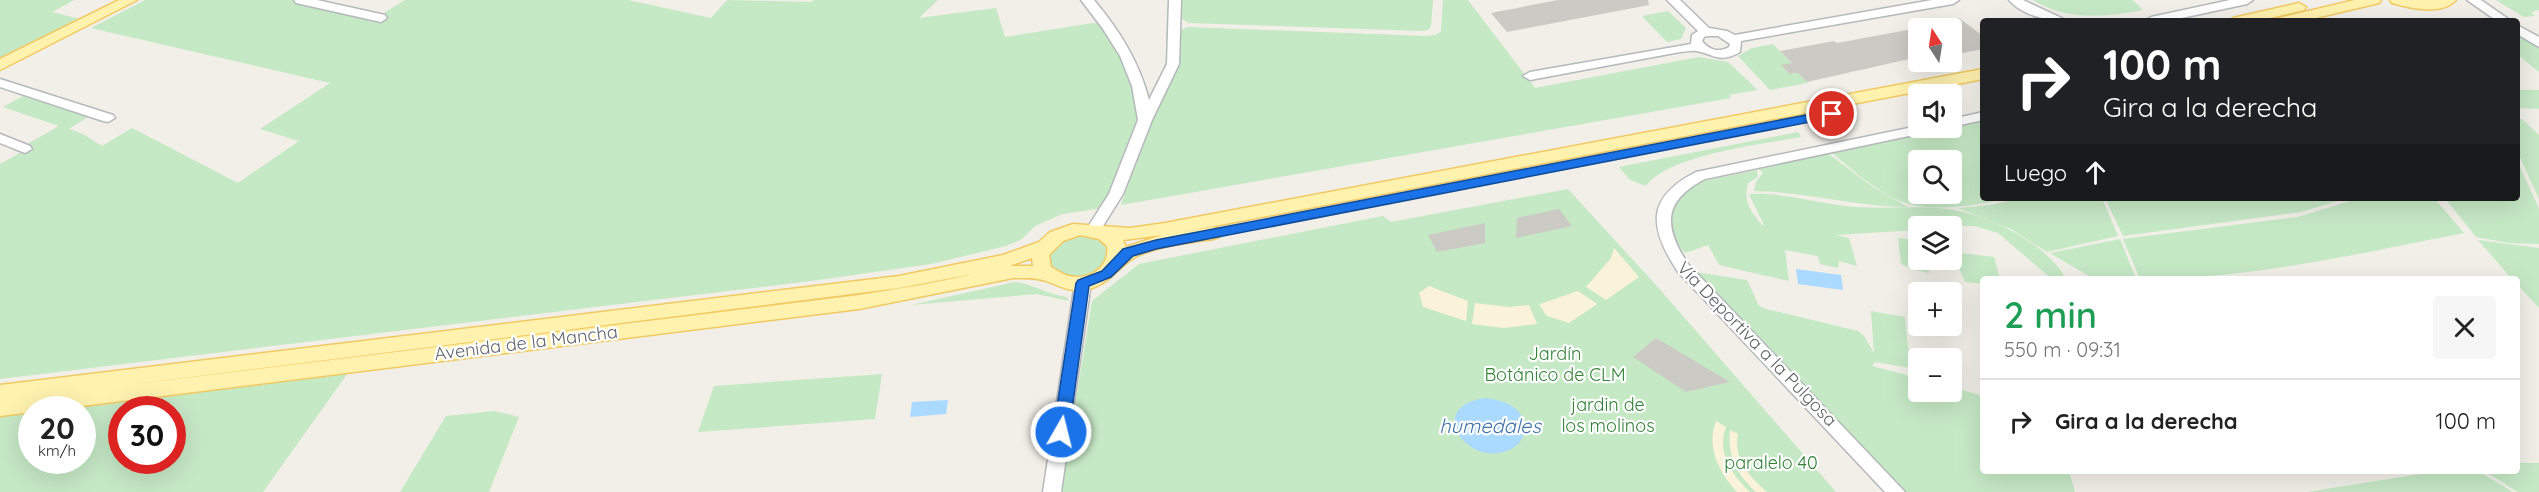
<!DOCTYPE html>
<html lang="es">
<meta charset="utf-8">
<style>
:root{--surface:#fff;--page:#f6f6f6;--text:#222;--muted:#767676;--line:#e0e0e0}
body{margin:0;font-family:Quicksand,sans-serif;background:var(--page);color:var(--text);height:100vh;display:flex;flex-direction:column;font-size:22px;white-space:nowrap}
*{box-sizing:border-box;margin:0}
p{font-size:20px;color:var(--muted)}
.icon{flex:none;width:33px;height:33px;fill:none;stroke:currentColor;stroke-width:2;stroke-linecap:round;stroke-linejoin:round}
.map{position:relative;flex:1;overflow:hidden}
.sheet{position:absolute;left:1980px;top:276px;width:540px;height:198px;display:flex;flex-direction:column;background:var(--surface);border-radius:6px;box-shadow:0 6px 24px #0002}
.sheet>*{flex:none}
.banner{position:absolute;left:1980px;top:18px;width:540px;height:183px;border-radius:6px;box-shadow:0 6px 24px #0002;background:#202124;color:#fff;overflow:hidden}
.needle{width:39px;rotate:348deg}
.buttons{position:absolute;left:1908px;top:18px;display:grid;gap:12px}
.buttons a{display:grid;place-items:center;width:54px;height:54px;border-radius:6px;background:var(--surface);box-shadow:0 6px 24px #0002;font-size:30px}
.speed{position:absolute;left:18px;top:396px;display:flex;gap:12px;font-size:30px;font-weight:700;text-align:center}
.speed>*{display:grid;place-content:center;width:78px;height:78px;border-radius:50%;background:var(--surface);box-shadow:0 6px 24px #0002;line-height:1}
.speed small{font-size:15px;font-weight:400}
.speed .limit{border:9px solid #d22;background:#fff;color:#111}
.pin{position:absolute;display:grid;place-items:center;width:51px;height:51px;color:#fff;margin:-26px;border:3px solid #fff;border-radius:50%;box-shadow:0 2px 6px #0007}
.me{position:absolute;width:66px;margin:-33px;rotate:8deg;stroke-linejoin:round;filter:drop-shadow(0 0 4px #0008)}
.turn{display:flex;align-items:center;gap:21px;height:126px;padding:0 24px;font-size:27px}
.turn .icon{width:78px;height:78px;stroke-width:2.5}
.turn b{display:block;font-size:42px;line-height:51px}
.then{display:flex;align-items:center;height:57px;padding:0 24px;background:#0003;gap:12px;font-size:22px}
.round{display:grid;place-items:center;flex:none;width:63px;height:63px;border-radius:6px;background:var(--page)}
.head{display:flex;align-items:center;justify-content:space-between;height:102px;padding:0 24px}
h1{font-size:36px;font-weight:600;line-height:45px;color:#1e9e55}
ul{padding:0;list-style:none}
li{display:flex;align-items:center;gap:18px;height:84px;padding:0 24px;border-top:2px solid var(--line)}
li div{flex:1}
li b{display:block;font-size:22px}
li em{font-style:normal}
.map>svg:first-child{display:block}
.green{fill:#c5e8c5;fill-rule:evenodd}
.sand{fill:#fbf3d9}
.water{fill:#aadaff}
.building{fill:#cccac5}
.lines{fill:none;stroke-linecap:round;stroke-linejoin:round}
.minor-casing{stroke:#b5b8bc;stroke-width:3}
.major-casing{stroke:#f2c960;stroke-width:3}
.minor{fill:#fff;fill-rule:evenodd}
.major{fill:#fff2af;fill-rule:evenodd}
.route{fill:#1a73e8;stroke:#114b97;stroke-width:1.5}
.labels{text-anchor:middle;stroke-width:4.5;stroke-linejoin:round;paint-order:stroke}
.street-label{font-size:18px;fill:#5f6368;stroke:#fff}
.park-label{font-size:18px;fill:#348238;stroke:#fff}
.water-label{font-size:20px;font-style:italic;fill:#4174aa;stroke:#fff}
</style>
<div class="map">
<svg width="2539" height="492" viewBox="0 0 2539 492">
<rect width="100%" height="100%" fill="#f1efe8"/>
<g class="green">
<polygon points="0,0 74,0 52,12 80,19 0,61"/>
<polygon points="145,0 293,0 376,18 405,0 628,0 711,18 727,0 811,2 814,0 938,0 919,18 996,8 1005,37 1093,23 1105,24 1124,53 1139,115 1130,148 1103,208 1062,214 1035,226 1022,239 1006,246 931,264 819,280 0,379 0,164 29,148 29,143 59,126 3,107 23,96 88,117 69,129 83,134 102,146 132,128 238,183 299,141 260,129 330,83 91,28"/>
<polygon points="1179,0 1433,0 1431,26 1428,30 1421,31 1189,23 1179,17"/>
<polygon points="1443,0 1468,0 1535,88 1699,57 1728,62 1758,90 1729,95 1731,98 1121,205 1153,115 1177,64 1181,30 1188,27 1425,36 1436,35 1441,31"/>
<path d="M2033,0H2133L2143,10C2107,17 2065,21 2033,0Z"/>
<polygon points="2496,0 2539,0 2539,10 2531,12 2535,16 2524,17"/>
<polygon points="1668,11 1686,28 1681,39 1667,42 1642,16"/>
<polygon points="2517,34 2539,48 2539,72 2517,54"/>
<polygon points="1773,44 1792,63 1782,66 1790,74 1798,73 1808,83 1770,90 1738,56 1752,48"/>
<polygon points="2517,90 2539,90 2539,109 2517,108"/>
<polygon points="2522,119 2539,135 2539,199 2517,151 2517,120"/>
<path d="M1983,120V198H2009C1981,205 1930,213 1903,202C1878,193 1850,168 1830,151ZM1918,160H1952V194H1918Z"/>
<path d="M1798,132L1801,137C1763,144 1668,155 1646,186L1630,180L1619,167Z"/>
<path d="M1826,152L1873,187L1908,207C1856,207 1806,192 1754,191L1756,182L1763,173L1755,166Z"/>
<polygon points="2517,160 2539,209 2539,244 2509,243 2476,237 2445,198 2517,198"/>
<path d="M1757,170L1758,177L1748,183C1743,203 1751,211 1762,225H1764L1749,194C1782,192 1813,202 1845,206C1879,210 1913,205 1946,209C1986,213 2047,243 2066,279H2052L1998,233L1974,226H1918V230L1835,235L1849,238L1857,266L1839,261L1838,268L1820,264L1818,256L1785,250L1789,281L1719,265L1708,245L1685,253C1669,233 1667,224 1674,199L1704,181Z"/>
<polygon points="1568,189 1656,285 1836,492 1061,492 1092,301 1139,264 1383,216 1391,222"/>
<polygon points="2022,198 2102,198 2118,236 2047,252 2011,229 1958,208 1990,205"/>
<polygon points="2105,198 2348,198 2301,212 2123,236"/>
<path d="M2359,198H2434L2464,233C2357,254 2249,279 2140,279L2123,239L2298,217Z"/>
<path d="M1075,235L1096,236L1111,248L1105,269C1085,277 1051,287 1048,255L1062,240Z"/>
<polygon points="1898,238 1918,240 1918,260 1923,260 1928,266 1929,273 1915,270 1901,264"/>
<polygon points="2120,239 2136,279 2094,279 2050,253"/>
<polygon points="2478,240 2539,248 2539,308 2517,284 2517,279 2512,279"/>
<polygon points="1952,252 1994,257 2000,279 1983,279 1983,284 1965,282"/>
<polygon points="1695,272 1747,280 1759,306 1766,309 1858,331 1864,336 1874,353 1871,311 1905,317 1910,368 1875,362 1872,366 1918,378 1918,392 1952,392 1952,387 1983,396 1983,471 2069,471 2075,492 1904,492"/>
<path d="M1015,282C1033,284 1048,295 1067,297L1069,301L1037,294L911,305Z"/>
<path d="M350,370L263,492H0V413ZM32,410H82V460H32ZM122,410H172V460H122Z"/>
<polygon points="882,374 875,419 698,432 714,386"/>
<polygon points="494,411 519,417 489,492 400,492 446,416"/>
<polygon points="2517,463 2539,463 2539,492 2518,492 2484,471 2517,471"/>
<polygon points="2439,471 2478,471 2513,492 2307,492"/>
</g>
<g class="sand">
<polygon points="1614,248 1639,277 1606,300 1586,287 1611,258"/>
<polygon points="1429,286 1468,301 1466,321 1423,307 1419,293"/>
<polygon points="1578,291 1597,304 1569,323 1547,316 1540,306 1540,304"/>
<polygon points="1475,303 1509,307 1529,305 1537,324 1503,328 1472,324"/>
<path d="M1716,421L1726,427C1716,452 1732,475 1750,492H1737C1719,473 1706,447 1716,421Z"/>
<path d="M1730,430L1738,434C1733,459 1749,476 1767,492H1756C1737,475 1727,455 1730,430Z"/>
</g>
<g class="water">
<polygon points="1796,269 1841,275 1843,290 1798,284"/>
<path d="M1486,398C1497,400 1508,402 1516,409C1530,423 1526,443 1509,450C1468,469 1423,406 1486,398Z"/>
<polygon points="948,400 946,414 910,417 912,402"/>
</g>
<g class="building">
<polygon points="1558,0 1648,0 1649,5 1507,32 1491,13"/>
<polygon points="1959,18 1983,36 1983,49 1952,55 1952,28 1929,28 1928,23"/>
<polygon points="1918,28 1918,57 1807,82 1798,73 1790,74 1781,65 1792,63 1780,51 1834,41 1837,43"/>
<polygon points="1559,209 1572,226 1516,238 1517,218"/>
<polygon points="1485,223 1485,243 1437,252 1428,235"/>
<polygon points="1656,338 1730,382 1686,392 1633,357"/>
</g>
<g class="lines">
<g class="minor-casing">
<g id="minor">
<polygon points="294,0 317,0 385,15 387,18 381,22 296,3"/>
<path d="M1081,0H1094C1119,30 1139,61 1149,100L1167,64L1169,0H1181L1179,64L1152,120L1123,194L1098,234L1093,235L1086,230L1109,194L1138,120L1132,86L1120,56L1103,29Z"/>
<path d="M1667,0H1680L1709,28L1727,31L1735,35L1932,0H1959L1953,4L1741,41L1740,52C1719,64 1714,54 1696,51C1691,50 1685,52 1680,52L1530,80L1523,76L1530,72L1691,44L1692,35L1698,31ZM1708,36H1718L1730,44L1729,47C1719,53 1709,50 1702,41L1704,37Z"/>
<path d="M2009,0H2023L2068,21C2048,21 2023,16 2009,0Z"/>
<polygon points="2230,0 2253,0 2247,4 2168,21 2145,21 2151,17"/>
<polygon points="2467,0 2481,0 2511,21 2497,21"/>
<polygon points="2517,25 2539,37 2539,47 2517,34"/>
<polygon points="0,79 113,115 115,118 108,122 103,121 0,87"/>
<polygon points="1983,112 1983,120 1952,127 1952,119"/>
<path d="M1918,126L1935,128L1928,132L1705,179C1663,201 1663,226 1688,264L1905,492H1885L1678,272C1649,228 1645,198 1696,172Z"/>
<polygon points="0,134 30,146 32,149 25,153 0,143"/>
<polygon points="1083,278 1088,279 1091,283 1061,492 1043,492 1075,283 1078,279"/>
</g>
</g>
<g class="major-casing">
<g id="major">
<polygon points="119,0 137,0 0,70 0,59"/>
<polygon points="2355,0 2381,0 2379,3 2303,21 2277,21 2279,18"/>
<path d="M2390,0H2456C2442,16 2410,8 2392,3Z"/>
<polygon points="2299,3 2306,7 2304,10 2257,21 2231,21 2233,18"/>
<path d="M1983,69V79L1178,233L1213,227L1219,229L1222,233L1219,237L1213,239C1188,243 1160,245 1137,256C1116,267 1111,285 1084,290C1072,292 1060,287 1049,282C1038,277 1024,278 1013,278L859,309L50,410H32V412L0,416V385L899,276L1003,255L1039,242L1050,232L1073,224L1130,228L1165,223ZM1080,235L1099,239L1107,246C1110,267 1089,281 1069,276C1063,275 1057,270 1051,267L1049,255L1063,241ZM1162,235L1126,247L1123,240ZM1032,258L1033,266H1011L1012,265ZM973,274C936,283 897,289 859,295L127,385L899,288Z"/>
</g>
</g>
<use href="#minor" class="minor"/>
<use href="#major" class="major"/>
</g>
<polygon class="route" points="1832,110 1836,111 1836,117 1156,249 1133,256 1111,277 1089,286 1069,432 1066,436 1055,436 1053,432 1076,283 1078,280 1102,271 1123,249 1156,240"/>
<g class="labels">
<g class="street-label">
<text transform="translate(526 343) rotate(-7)" y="6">Avenida de la Mancha</text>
<text transform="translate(1757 344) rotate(46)" y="6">Vía Deportiva a la Pulgosa</text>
</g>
<g class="park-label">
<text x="1555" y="360">Jardín<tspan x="1555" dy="21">Botánico de CLM</tspan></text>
<text x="1608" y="411">jardin de<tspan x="1608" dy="21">los molinos</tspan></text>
<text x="1771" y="469">paralelo 40</text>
</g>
<g class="water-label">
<text x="1490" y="433">humedales</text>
</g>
</g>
</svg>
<div class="buttons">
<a><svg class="needle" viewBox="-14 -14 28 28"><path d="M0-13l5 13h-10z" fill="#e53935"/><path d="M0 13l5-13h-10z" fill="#767676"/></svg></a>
<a><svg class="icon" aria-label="sound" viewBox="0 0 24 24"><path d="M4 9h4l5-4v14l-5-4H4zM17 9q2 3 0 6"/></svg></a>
<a><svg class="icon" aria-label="search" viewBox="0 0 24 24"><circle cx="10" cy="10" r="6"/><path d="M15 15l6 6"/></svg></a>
<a><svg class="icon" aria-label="layers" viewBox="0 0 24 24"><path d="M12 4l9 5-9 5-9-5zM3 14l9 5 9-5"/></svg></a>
<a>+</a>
<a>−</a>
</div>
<div class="speed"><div>20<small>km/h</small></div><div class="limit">30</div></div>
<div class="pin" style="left:1832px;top:114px;background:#d93025"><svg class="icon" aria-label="arrive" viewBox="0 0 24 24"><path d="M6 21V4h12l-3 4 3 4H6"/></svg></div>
<svg class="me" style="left:1061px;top:432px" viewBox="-20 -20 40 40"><circle r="17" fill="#1a73e8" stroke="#fff" stroke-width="3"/><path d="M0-11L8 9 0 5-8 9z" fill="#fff"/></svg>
<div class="banner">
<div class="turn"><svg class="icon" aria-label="right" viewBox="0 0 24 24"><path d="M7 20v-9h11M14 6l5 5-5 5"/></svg><div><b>100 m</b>Gira a la derecha</div></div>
<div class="then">Luego<svg class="icon" aria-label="ahead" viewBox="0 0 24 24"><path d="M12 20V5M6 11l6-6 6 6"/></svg></div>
</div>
<section class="sheet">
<div class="head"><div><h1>2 min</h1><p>550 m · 09:31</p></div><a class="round"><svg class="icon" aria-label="close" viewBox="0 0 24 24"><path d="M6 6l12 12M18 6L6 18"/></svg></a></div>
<ul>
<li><svg class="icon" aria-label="right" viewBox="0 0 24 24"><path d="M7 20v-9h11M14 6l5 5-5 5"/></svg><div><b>Gira a la derecha</b></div><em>100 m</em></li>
</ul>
</section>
</div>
